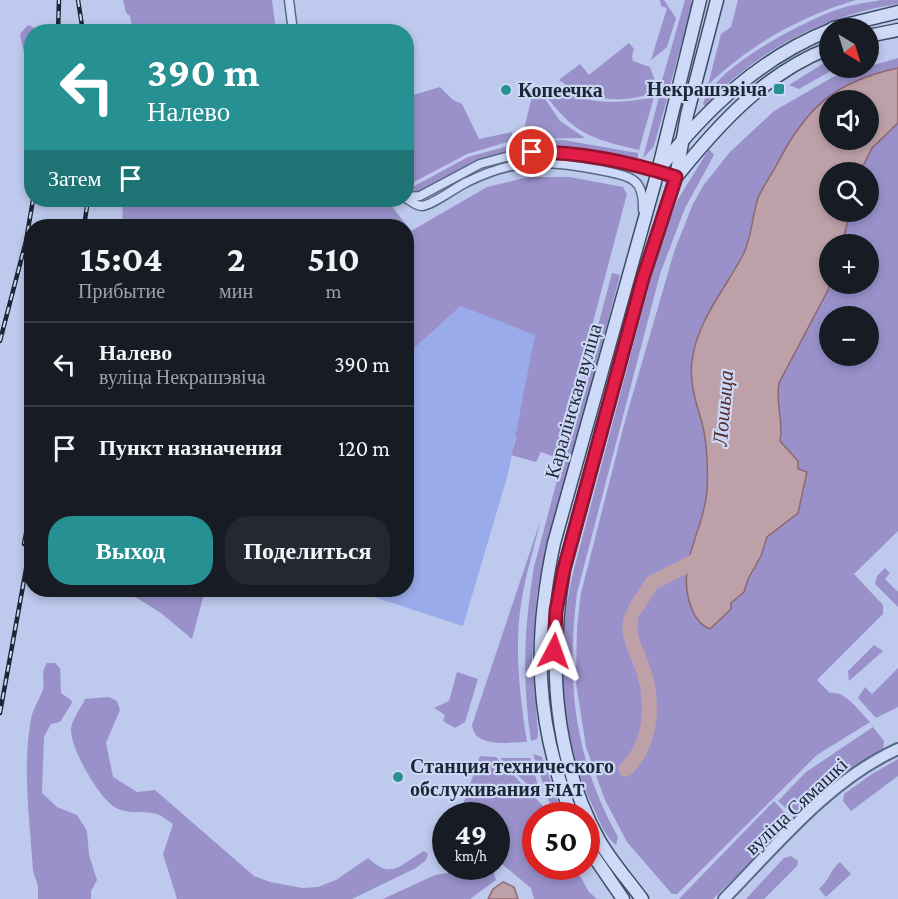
<!DOCTYPE html>
<html lang="ru">
<meta charset="utf-8">
<style>
:root{--surface:#171b24;--page:#242831;--text:#f1f3f6;--muted:#9ea1a6;--line:#363941;--accent:#269093}
body{margin:0;font-family:"Crimson Pro",serif;background:var(--page);color:var(--text);height:100vh;display:flex;flex-direction:column;font-size:22px;white-space:nowrap}
*{box-sizing:border-box;margin:0}
p{font-size:20px;color:var(--muted)}
.icon{flex:none;width:33px;height:33px;fill:none;stroke:currentColor;stroke-width:2;stroke-linecap:round;stroke-linejoin:round}
.map{position:relative;flex:1;overflow:hidden}
.panel{position:absolute;left:24px;top:219px;width:390px;height:378px;display:flex;flex-direction:column;background:var(--surface);border-radius:24px;box-shadow:0 3px 9px #0003}
.panel>*{flex:none}
.guide{position:absolute;left:24px;top:24px;width:390px;height:183px;border-radius:24px;box-shadow:0 3px 9px #0003;background:#269093;color:#fff;overflow:hidden}
.needle{width:39px;rotate:142deg}
.fabs{position:absolute;left:819px;top:18px;display:grid;gap:12px}
.fabs a{display:grid;place-items:center;width:60px;height:60px;border-radius:50%;background:var(--surface);box-shadow:0 3px 9px #0003;font-size:30px}
.speed{position:absolute;left:432px;top:802px;display:flex;gap:12px;font-size:30px;font-weight:700;text-align:center}
.speed>*{display:grid;place-content:center;width:78px;height:78px;border-radius:50%;background:var(--surface);box-shadow:0 3px 9px #0003;line-height:1}
.speed small{font-size:15px;font-weight:400}
.speed .limit{border:9px solid #d22;background:#fff;color:#111}
.pin{position:absolute;display:grid;place-items:center;width:51px;height:51px;color:#fff;margin:-26px;border:3px solid #fff;border-radius:50%;box-shadow:0 2px 6px #0007}
.me{position:absolute;width:66px;margin:-33px;rotate:4deg;stroke-linejoin:round;filter:drop-shadow(0 0 4px #0008)}
.turn{display:flex;align-items:center;gap:21px;height:126px;padding:0 24px;font-size:27px}
.turn .icon{width:78px;height:78px;stroke-width:2.5}
.turn b{display:block;font-size:42px;line-height:51px}
.then{display:flex;align-items:center;height:57px;padding:0 24px;background:#0003;gap:12px;font-size:22px}
.eta{display:flex;justify-content:space-evenly;align-items:center;height:102px;text-align:center}
.eta b{font-size:36px;font-weight:700;line-height:42px}
.button{display:flex;gap:12px;margin-top:auto;padding:12px 24px}
.button a{flex:1;height:69px;border-radius:24px;background:var(--accent);color:#fff;font-size:24px;font-weight:700;line-height:69px;text-align:center}
.button a+a{background:var(--page);color:var(--text)}
ul{padding:0;list-style:none}
li{display:flex;align-items:center;gap:18px;height:84px;padding:0 24px;border-top:2px solid var(--line)}
li div{flex:1}
li b{display:block;font-size:22px}
li em{font-style:normal}
.map>svg:first-child{display:block}
.green{fill:#9a91cb;fill-rule:evenodd}
.sand{fill:#99abea}
.water{fill:#bea0a8;stroke:#8c6870;stroke-width:1.5;fill-rule:evenodd}
.lines{fill:none;stroke-linecap:round;stroke-linejoin:round}
.river{stroke:#bea0a8;stroke-width:15}
.minor-casing{stroke:#566a85;stroke-width:11}
.tertiary-casing{stroke:#566a85;stroke-width:14}
.secondary-casing{stroke:#3a4e66;stroke-width:15}
.minor{stroke:#cfdaf8;stroke-width:8}
.tertiary{stroke:#cfdaf8;stroke-width:10}
.secondary{stroke:#cfdaf8;stroke-width:12}
.rail-casing{stroke:#1b2734;stroke-width:4.5}
.rail{stroke:#ccd6f5;stroke-width:2;stroke-dasharray:7;stroke-linecap:butt}
.route-casing{stroke:#92132f;stroke-width:15}
.route{stroke:#e11d48;stroke-width:10}
.poi-dot{fill:#269093;stroke:#ccd6f5;stroke-width:2}
.labels{text-anchor:middle;stroke-width:4.5;stroke-linejoin:round;paint-order:stroke}
.poi-label{font-size:20px;font-weight:bold;fill:#1b2734;stroke:#ccd6f5;text-anchor:start}
.street-label{font-size:20px;fill:#1b2734;stroke:#ccd6f5}
.water-label{font-size:21px;font-style:italic;fill:#542a2b;stroke:#ccd6f5}
</style>
<div class="map">
<svg width="898" height="899" viewBox="0 0 898 899">
<rect width="100%" height="100%" fill="#bdc9ed"/>
<g class="green">
<polygon points="123,0 272,0 276,31 133,31 130,16 126,13"/>
<polygon points="660,0 664,0 676,18 667,47 651,60 667,8 661,6"/>
<polygon points="685,0 691,0 692,5 668,93 659,91"/>
<path d="M738,0H856C799,17 751,44 708,85L721,34L731,27Z"/>
<path d="M881,0H898V4C824,15 756,51 705,106L703,104C713,69 794,27 828,13C845,6 863,3 881,0Z"/>
<polygon points="28,25 41,31 32,32 31,85 20,34"/>
<path d="M629,43L634,49L632,56L633,61L650,67L656,84L654,92C623,105 587,100 559,80L580,64L589,75Z"/>
<path d="M898,58V531L854,574L883,605V614L817,680L830,693C845,690 859,711 870,722L817,755L677,894H672L627,842L605,800L586,747L576,683L577,626L581,593L625,421L674,252L692,206L703,186L729,153L774,111L833,77ZM830,100H868V140H830ZM830,172H868V212H830ZM830,244H868V284H830ZM830,316H868V356H830Z"/>
<polygon points="829,60 830,68 836,68 799,89 789,85"/>
<polygon points="440,87 453,100 462,104 479,139 512,132 514,140 467,154 414,182 407,172 407,99 413,95"/>
<path d="M559,87C587,106 622,104 654,97L639,150C588,138 573,133 541,89Z"/>
<polygon points="534,88 539,90 560,121 585,138 526,139 524,129"/>
<polygon points="659,97 667,99 654,146 643,158"/>
<polygon points="563,140 638,153 638,160 572,147 534,146 526,142"/>
<polygon points="515,144 511,150 481,160 419,191 412,193 407,190 468,157"/>
<path d="M709,149L714,155L685,208L660,274L577,593C566,682 574,758 618,837L616,845C605,837 599,819 593,807C557,732 555,648 574,569L657,255L677,201Z"/>
<polygon points="529,177 570,177 623,187 627,194 557,458 541,452 536,462 511,455 516,438 461,306 417,346 407,346 406,226 122,226 123,200 387,200 411,231 487,187"/>
<path d="M612,273L620,275L537,593L532,659L538,733L537,739L531,741C522,682 524,626 534,567Z"/>
<path d="M540,522C534,549 525,576 521,604C514,650 520,696 527,742C509,742 475,749 472,725Z"/>
<polygon points="885,568 890,573 885,579 898,592 898,607 875,584 877,576"/>
<polygon points="124,590 205,590 192,639 161,613"/>
<polygon points="874,645 883,651 849,681 848,671"/>
<path d="M47,663H55L60,668L61,693L71,700L72,703L60,722L51,724L44,737L42,793L57,807L77,815L87,831L89,855L97,880L91,891V899H38V886L33,871C30,821 22,769 31,719C33,708 40,699 43,689C45,679 40,673 47,663Z"/>
<polygon points="898,668 898,707 876,718 858,698 865,687 872,694"/>
<polygon points="457,672 478,679 465,722 455,728 443,721 445,715 434,708 449,701"/>
<path d="M109,697L117,701L120,710L106,743L113,777L137,792L155,790L254,876L270,882L302,888L318,887L336,880L368,858C393,881 400,864 424,851L428,854L426,860L416,868L352,899H177L163,854L173,824C168,821 163,816 157,814C144,810 130,815 116,808C99,799 70,747 71,729C72,719 81,708 85,699Z"/>
<polygon points="873,727 884,741 883,750 828,786 796,817 778,801 806,772"/>
<polygon points="533,754 542,757 563,816 554,816"/>
<polygon points="480,756 496,757 546,809 549,816 536,816 536,867 575,867 589,892 597,899 534,899 531,888 497,860 496,816 459,816"/>
<polygon points="500,758 530,758 542,799"/>
<polygon points="898,759 898,776 851,811 843,801 844,794 872,774"/>
<polygon points="774,801 792,821 713,899 679,899"/>
<polygon points="791,856 798,861 797,866 764,899 746,899 784,858"/>
<path d="M840,862L851,874L826,897L819,889C829,881 830,870 840,862Z"/>
<polygon points="478,868 493,871 496,880 470,899 383,899 435,875"/>
</g>
<polygon class="sand" points="461,306 535,335 508,474 463,626 352,590 406,590 407,346 417,346"/>
<g class="water">
<path d="M898,68V123L872,148L860,172H830V212H850L842,244H830V284L828,290L779,383C775,404 784,420 780,441L798,461V469L807,472L798,513L767,537L761,556L748,579L744,592L731,603V609L710,629C698,624 693,614 689,601C678,560 704,530 707,491C708,468 708,445 702,423C696,402 689,383 692,361C697,321 725,289 743,255C752,237 752,217 758,198C763,186 770,177 776,166C805,109 833,82 898,68ZM830,100H868V140H830Z"/>
<polygon points="503,882 514,887 518,899 488,899 493,889"/>
</g>
<g class="lines">
<g class="river">
<polyline points="635,609 652,583 703,557"/>
<path d="M626,769C654,742 654,698 641,663C635,648 627,635 631,618"/>
</g>
<g class="minor-casing">
<g id="minor">
<polyline points="289,0 293,32"/>
<polyline points="406,197 420,196 480,164 521,153 572,153 658,171"/>
<path d="M406,198C411,201 416,206 422,206C433,205 456,187 467,182C519,156 550,161 605,171C632,177 644,179 643,210"/>
</g>
</g>
<g class="tertiary-casing">
<path id="tertiary" d="M724,899C776,846 829,780 898,749"/>
</g>
<g class="secondary-casing">
<g id="secondary">
<polyline points="833,28 898,12"/>
<polyline points="868,36 898,30"/>
<path d="M660,168C706,109 760,58 830,30"/>
<path d="M677,176C719,124 766,72 830,48"/>
<path d="M572,816C535,722 533,641 554,543L658,171L700,0"/>
<polyline points="586,845 623,899"/>
<path d="M642,899C628,880 611,861 599,840C553,756 548,661 564,569L643,278L676,177L687,115L717,0"/>
</g>
</g>
<use href="#minor" class="minor"/>
<use href="#tertiary" class="tertiary"/>
<use href="#secondary" class="secondary"/>
<g class="rail-casing">
<g id="rail">
<polyline points="78,0 83,32"/>
<polyline points="58,32 59,0"/>
<polyline points="84,226 88,200"/>
<polyline points="0,341 26,241 33,200"/>
<polyline points="24,544 32,503"/>
<polyline points="0,713 32,536"/>
</g>
</g>
<use href="#rail" class="rail"/>
</g>
<g class="lines">
<g class="route-casing">
<path id="route" d="M532,152C580,152 630,162 676,177L643,278L564,569L556,611L554,651"/>
</g>
<use href="#route" class="route"/>
</g>
<g class="poi-dot">
<rect x="773" y="83" width="12" height="12" rx="3"/>
<circle cx="506" cy="90" r="6"/>
<circle cx="398" cy="777" r="6"/>
</g>
<g class="labels">
<g class="poi-label">
<text x="767" y="96" text-anchor="end">Некрашэвіча</text>
<text x="518" y="97">Копеечка</text>
<text x="410" y="773">Станция технического<tspan x="410" dy="23">обслуживания FIAT</tspan></text>
</g>
<g class="street-label">
<text transform="translate(573 401) rotate(-74)" y="7">Каралінская вуліца</text>
<text transform="translate(796 806) rotate(-43)" y="7">вуліца Сямашкі</text>
</g>
<g class="water-label">
<text transform="translate(723 408) rotate(-85)" y="7">Лошыца</text>
</g>
</g>
</svg>
<div class="fabs">
<a><svg class="needle" viewBox="-14 -14 28 28"><path d="M0-13l5 13h-10z" fill="#e53935"/><path d="M0 13l5-13h-10z" fill="#9ea1a6"/></svg></a>
<a><svg class="icon" aria-label="sound" viewBox="0 0 24 24"><path d="M4 9h4l5-4v14l-5-4H4zM17 9q2 3 0 6"/></svg></a>
<a><svg class="icon" aria-label="search" viewBox="0 0 24 24"><circle cx="10" cy="10" r="6"/><path d="M15 15l6 6"/></svg></a>
<a>+</a>
<a>−</a>
</div>
<div class="speed"><div>49<small>km/h</small></div><div class="limit">50</div></div>
<div class="pin" style="left:532px;top:152px;background:#d93025"><svg class="icon" aria-label="arrive" viewBox="0 0 24 24"><path d="M6 21V4h12l-3 4 3 4H6"/></svg></div>
<svg class="me" style="left:554px;top:651px" viewBox="-20 -20 40 40"><path d="M0-17L14 15 0 8-14 15z" fill="#e11d48" stroke="#fff" stroke-width="4"/></svg>
<div class="guide">
<div class="turn"><svg class="icon" aria-label="left" viewBox="0 0 24 24"><path d="M17 20v-9H6M10 6l-5 5 5 5"/></svg><div><b>390 m</b>Налево</div></div>
<div class="then">Затем<svg class="icon" aria-label="arrive" viewBox="0 0 24 24"><path d="M6 21V4h12l-3 4 3 4H6"/></svg></div>
</div>
<section class="panel">
<div class="eta">
<div><b>15:04</b><p>Прибытие</p></div>
<div><b>2</b><p>мин</p></div>
<div><b>510</b><p>m</p></div>
</div>
<ul>
<li><svg class="icon" aria-label="left" viewBox="0 0 24 24"><path d="M17 20v-9H6M10 6l-5 5 5 5"/></svg><div><b>Налево</b><p>вуліца Некрашэвіча</p></div><em>390 m</em></li>
<li><svg class="icon" aria-label="arrive" viewBox="0 0 24 24"><path d="M6 21V4h12l-3 4 3 4H6"/></svg><div><b>Пункт назначения</b></div><em>120 m</em></li>
</ul>
<div class="button"><a>Выход</a><a>Поделиться</a></div>
</section>
</div>
